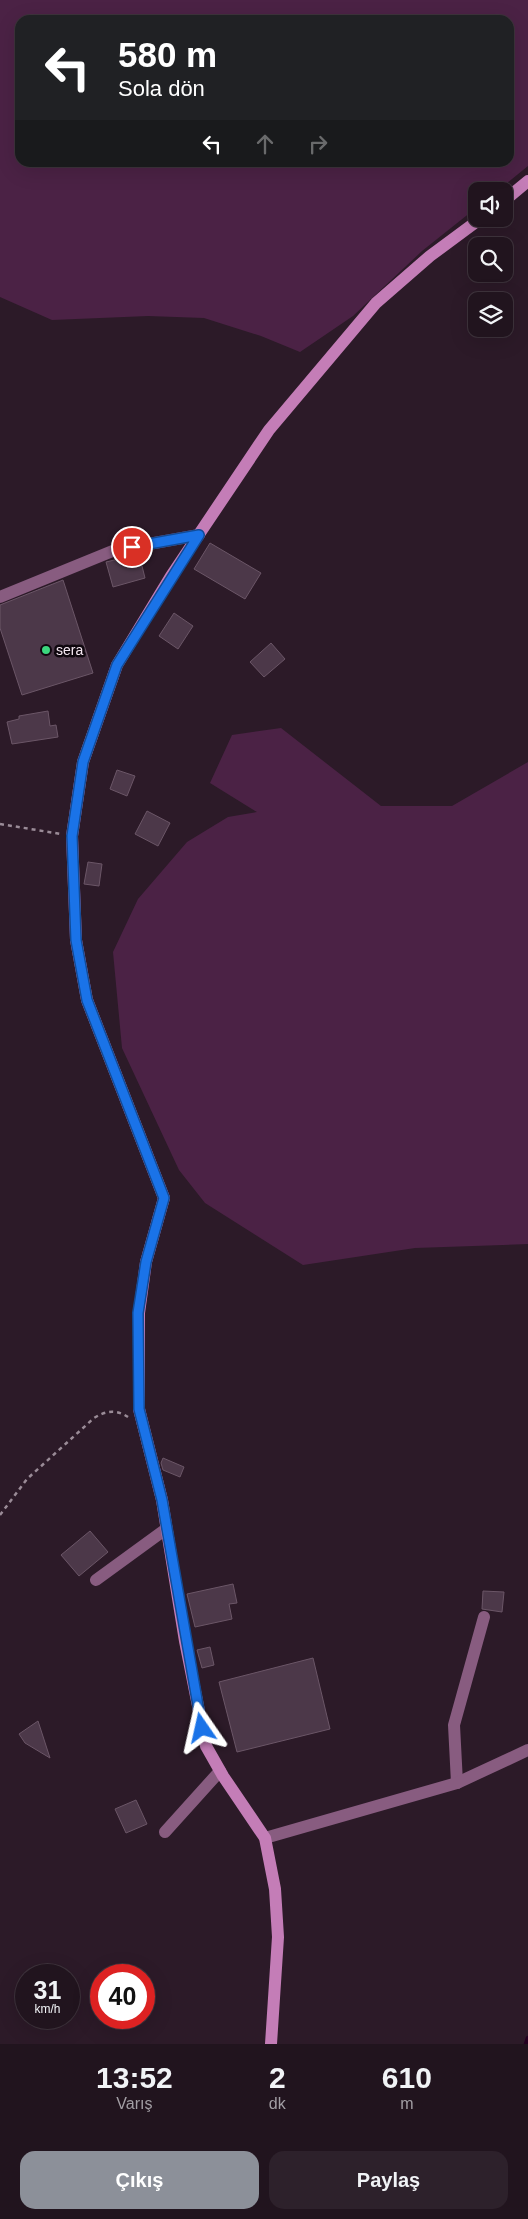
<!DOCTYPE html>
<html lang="tr">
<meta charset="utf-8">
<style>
:root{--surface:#21141e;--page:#2d212b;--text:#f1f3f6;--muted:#a29ea4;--line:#3e333c;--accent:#8c9099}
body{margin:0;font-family:Arial,sans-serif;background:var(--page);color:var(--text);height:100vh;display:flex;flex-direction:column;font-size:19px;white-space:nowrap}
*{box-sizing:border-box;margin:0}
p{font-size:16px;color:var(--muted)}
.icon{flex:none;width:28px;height:28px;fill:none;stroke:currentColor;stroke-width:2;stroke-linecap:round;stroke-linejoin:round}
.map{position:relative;height:2044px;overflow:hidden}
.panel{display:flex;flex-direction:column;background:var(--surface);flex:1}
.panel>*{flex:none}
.hud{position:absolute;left:15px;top:15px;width:499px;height:152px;border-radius:15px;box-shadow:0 5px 20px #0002,0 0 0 1px var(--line);background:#202124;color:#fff;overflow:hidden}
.tools{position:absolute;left:468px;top:182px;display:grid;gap:10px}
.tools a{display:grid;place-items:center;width:45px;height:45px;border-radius:10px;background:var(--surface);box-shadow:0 5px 20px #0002,0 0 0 1px var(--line);font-size:25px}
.speed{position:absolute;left:15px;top:1964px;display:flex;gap:10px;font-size:25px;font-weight:700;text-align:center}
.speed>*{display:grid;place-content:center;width:65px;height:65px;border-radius:50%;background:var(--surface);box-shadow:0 5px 20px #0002,0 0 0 1px var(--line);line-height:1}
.speed small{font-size:12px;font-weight:400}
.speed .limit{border:8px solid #d22;background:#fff;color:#111}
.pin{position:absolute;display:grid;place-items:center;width:42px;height:42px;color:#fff;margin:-21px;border:2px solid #fff;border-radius:50%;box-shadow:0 1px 5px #0007}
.me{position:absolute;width:55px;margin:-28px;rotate:349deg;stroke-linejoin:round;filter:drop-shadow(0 0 4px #0008)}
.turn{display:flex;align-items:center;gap:18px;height:105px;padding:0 20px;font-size:22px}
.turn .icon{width:65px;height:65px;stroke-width:2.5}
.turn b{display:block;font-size:35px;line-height:42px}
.lanes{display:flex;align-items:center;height:48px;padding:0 20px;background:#0003;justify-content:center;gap:25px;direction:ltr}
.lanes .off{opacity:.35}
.eta{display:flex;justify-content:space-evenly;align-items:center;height:85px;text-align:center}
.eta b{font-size:30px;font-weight:700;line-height:35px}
.primary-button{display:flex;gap:10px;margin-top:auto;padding:10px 20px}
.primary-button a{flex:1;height:58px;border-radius:15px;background:var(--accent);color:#fff;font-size:20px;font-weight:700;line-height:58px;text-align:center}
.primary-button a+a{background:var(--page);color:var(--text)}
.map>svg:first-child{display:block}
.green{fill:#4b2245;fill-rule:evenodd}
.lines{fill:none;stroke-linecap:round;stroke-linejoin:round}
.stream{stroke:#250021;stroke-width:4.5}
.building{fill:#4c3849;stroke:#6b5667}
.path{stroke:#9a8b97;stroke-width:2.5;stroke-dasharray:4 4;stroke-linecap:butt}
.street{stroke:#885c80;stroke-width:12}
.secondary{stroke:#c47db7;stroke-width:12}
.route-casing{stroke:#114b97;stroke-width:12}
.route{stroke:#1a73e8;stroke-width:9}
.poi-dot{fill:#3bd77e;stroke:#0f070e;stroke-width:2}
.labels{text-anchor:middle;stroke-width:5;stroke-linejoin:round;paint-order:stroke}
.poi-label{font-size:14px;fill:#f6e9f3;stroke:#0f070e;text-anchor:start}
</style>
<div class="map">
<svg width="528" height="2044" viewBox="0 0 528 2044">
<rect width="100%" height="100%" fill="#2c1a28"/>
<g class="green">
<path d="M0,0H528V166L497,191H476V208L422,251L353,316L300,352L261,336L204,318L148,316L52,320L0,297ZM20,20H509V162H20Z"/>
<polygon points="281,728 381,806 452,806 528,762 528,1244 415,1248 303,1265 205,1203 179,1170 122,1048 113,952 138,899 187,842 228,817 257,812 210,783 232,735"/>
</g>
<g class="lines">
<polyline class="stream" points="526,2044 528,2038"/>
</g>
<g class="building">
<polygon points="210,543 261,573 245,599 194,569"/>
<polygon points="139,554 145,578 113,587 106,562"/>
<polygon points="63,580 93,673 22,695 0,628 0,605"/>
<polygon points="174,613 193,626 178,649 159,636"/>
<polygon points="271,643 285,659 264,677 250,662"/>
<polygon points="48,711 50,726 56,725 58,737 12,744 7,722 19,719 19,716"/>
<polygon points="117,770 135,776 127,796 110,789"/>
<polygon points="147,811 170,823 158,846 135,834"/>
<polygon points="88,862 102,864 99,886 84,884"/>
<polygon points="163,1458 184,1467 180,1477 163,1470 161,1463"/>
<polygon points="90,1531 108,1552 79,1576 61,1555"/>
<polygon points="233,1584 237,1603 229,1604 232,1619 195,1627 187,1594"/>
<polygon points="483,1591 504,1592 502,1612 482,1609"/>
<polygon points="210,1647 214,1665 202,1668 197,1650"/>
<polygon points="313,1658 330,1729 237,1752 219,1682"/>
<polygon points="38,1721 50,1758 25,1743 19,1734"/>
<polygon points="136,1800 147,1824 126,1833 115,1809"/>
</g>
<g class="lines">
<g class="path">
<polyline points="0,824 61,834"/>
<path d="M0,1515L27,1479L94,1418C105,1411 116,1409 128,1417"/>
</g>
<g class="street">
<polyline points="0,597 115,550 199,535"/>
<polyline points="96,1580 166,1529"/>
<polyline points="457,1783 454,1725 484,1617"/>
<polyline points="165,1832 220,1771"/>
<polyline points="265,1838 457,1783 528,1750"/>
</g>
<g class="secondary">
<polyline points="504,201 528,181"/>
<polyline points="271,2044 278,1937 275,1889 265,1838 223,1776 206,1746 185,1641 162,1500 139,1409 139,1313 146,1262 164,1198 87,1000 76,940 72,836 83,762 117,665 171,576 269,430 376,303 430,256 480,219"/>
</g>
</g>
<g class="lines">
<g class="route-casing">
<polyline id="route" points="132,547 199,535 117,665 83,762 72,836 76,940 87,1000 164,1198 146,1262 138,1313 139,1409 162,1500 202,1728"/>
</g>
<use href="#route" class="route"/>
</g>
<circle class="poi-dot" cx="46" cy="650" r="5"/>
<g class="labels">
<g class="poi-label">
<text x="56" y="655">sera</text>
</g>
</g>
</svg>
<div class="tools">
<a><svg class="icon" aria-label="sound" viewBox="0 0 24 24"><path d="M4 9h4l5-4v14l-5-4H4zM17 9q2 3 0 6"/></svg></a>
<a><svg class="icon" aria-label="search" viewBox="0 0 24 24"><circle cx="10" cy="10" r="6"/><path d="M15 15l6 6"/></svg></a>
<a><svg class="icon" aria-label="layers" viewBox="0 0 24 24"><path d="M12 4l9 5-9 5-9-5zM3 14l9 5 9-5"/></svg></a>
</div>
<div class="speed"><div>31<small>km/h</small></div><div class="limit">40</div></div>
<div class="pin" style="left:132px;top:547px;background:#d93025"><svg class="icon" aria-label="arrive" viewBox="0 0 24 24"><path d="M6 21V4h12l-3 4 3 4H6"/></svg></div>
<svg class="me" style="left:202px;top:1728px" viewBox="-20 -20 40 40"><path d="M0-17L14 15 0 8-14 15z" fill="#1a73e8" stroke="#fff" stroke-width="4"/></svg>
<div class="hud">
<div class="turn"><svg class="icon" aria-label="left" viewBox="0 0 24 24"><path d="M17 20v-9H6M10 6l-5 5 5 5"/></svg><div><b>580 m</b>Sola dön</div></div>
<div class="lanes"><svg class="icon" aria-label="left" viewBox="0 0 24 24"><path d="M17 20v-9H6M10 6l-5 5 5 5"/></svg><svg class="icon off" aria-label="ahead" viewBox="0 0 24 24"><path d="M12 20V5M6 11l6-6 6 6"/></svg><svg class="icon off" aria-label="right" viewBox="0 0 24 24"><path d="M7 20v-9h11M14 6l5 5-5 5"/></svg></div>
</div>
</div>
<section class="panel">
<div class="eta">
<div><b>13:52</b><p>Varış</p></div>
<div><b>2</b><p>dk</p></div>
<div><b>610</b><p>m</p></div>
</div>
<div class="primary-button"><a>Çıkış</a><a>Paylaş</a></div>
</section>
